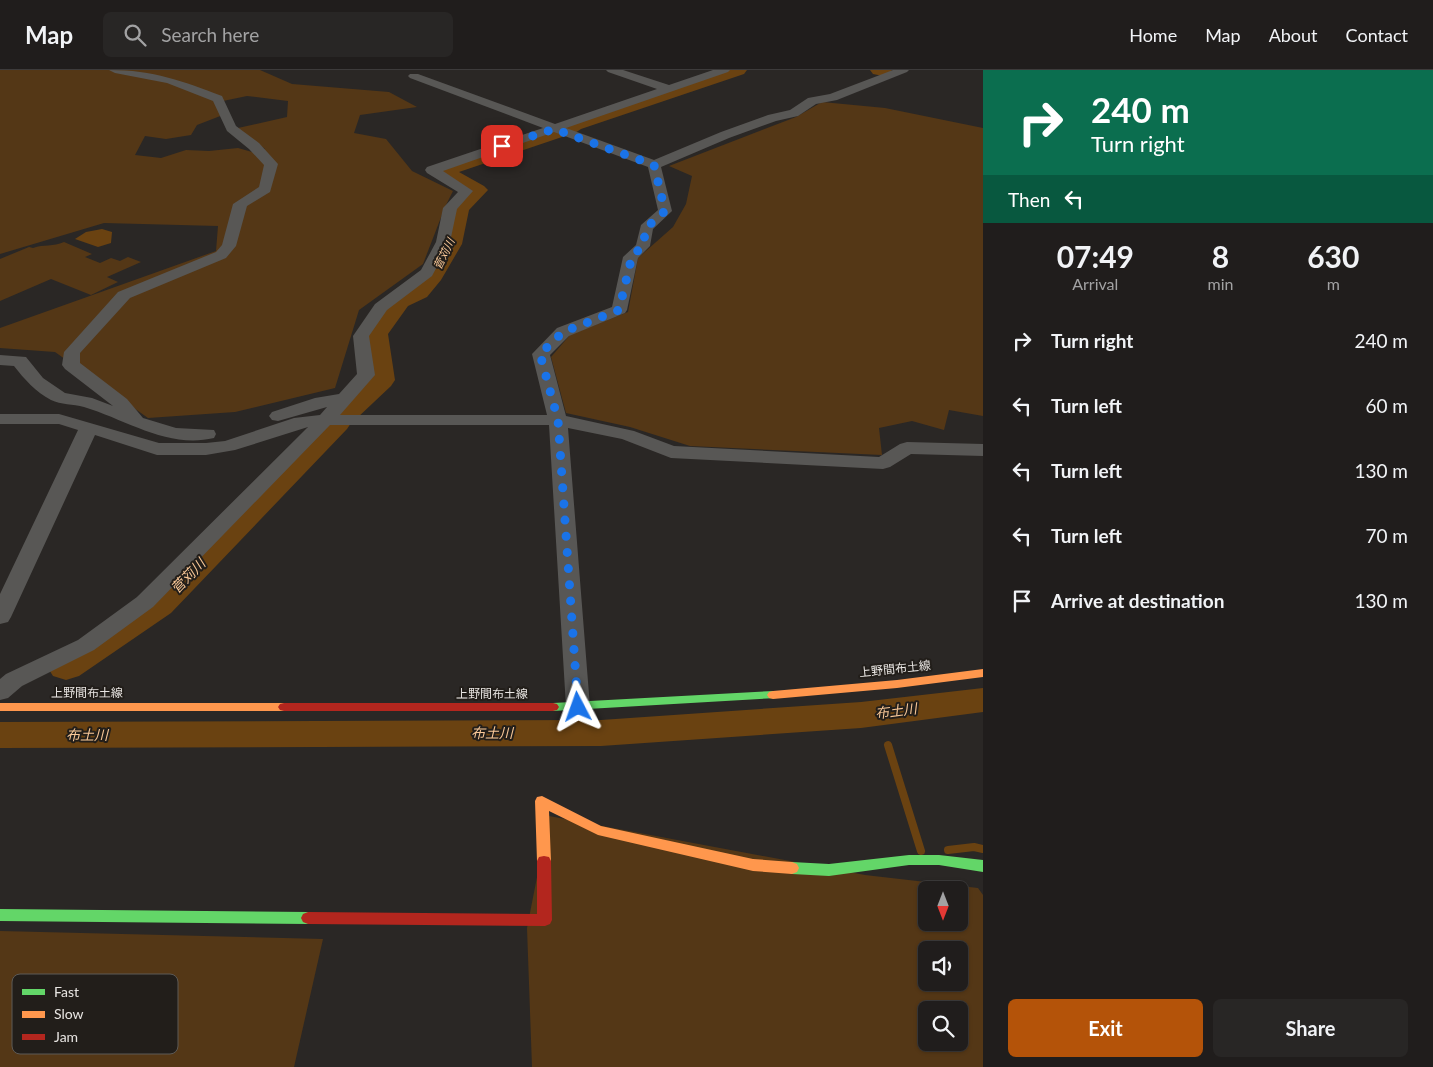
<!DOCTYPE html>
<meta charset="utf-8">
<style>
:root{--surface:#201d1c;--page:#282625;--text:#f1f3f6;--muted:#a2a2a3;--line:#3d3b3b;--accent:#b45309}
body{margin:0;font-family:Lato,"Noto Sans JP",sans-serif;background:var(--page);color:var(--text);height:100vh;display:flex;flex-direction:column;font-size:19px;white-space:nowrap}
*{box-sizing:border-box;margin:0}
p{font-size:16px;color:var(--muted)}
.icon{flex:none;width:28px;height:28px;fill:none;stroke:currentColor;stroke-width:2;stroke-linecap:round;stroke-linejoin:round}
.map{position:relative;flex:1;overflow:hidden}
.panel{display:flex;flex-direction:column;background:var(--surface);width:450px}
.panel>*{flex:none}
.banner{background:#0b6e4f;color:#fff;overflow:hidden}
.needle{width:32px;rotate:180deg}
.tools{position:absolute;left:918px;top:811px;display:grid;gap:10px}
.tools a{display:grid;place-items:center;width:50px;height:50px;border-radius:8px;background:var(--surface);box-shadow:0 1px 4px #0004,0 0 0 1px var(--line);font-size:25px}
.pin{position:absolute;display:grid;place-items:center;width:42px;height:42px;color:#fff;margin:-21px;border-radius:10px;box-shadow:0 2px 8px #0006}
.me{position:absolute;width:55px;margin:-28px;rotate:356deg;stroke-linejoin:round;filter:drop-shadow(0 0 4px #0008)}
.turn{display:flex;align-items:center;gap:18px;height:105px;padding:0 25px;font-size:22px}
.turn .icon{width:65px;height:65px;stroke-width:2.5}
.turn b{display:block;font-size:35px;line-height:42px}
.then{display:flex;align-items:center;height:48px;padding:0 25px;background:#0003;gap:10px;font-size:19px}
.eta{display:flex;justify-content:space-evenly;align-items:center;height:85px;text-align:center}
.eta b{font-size:30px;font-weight:700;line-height:35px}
.button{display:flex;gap:10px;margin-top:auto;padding:10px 25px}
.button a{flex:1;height:58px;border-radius:8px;background:var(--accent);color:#fff;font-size:20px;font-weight:700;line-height:58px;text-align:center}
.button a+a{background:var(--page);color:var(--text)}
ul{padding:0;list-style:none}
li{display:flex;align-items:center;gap:15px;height:65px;padding:0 25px}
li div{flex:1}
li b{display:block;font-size:19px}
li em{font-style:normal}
header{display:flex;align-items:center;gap:30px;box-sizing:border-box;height:70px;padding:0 25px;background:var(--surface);border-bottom:1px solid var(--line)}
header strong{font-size:24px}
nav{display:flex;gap:28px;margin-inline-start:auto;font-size:18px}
.search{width:350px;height:45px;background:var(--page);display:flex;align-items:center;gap:12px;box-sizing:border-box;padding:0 18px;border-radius:8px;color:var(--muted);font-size:19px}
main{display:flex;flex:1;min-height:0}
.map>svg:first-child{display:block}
.green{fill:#543716;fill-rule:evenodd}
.water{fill:#6a4211}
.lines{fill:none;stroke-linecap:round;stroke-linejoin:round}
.stream{stroke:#6a4211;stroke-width:8}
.river{fill:#6a4211;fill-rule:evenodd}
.street{fill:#585755;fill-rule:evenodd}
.fast{fill:#63d668;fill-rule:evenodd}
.slow{fill:#ff974d;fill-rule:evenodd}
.jam{fill:#b3261e;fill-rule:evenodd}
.route{stroke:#1a73e8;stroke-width:9;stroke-dasharray:0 16.2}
.labels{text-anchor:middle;stroke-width:4;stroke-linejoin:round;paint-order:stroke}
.far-water-label{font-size:11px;font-style:italic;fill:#f8c797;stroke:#221e1a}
.street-label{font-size:12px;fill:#e8e5e2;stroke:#221e1a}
.water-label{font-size:14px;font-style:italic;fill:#f8c797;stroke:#221e1a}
.key{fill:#221e1a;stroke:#5d5a56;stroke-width:1}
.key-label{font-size:14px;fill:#e8e5e2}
</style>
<header>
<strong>Map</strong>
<div class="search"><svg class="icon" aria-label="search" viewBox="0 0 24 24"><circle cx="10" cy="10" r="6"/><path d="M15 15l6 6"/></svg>Search here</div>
<nav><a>Home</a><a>Map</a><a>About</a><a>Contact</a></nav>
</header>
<main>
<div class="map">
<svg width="983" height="997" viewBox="0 0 983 997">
<rect width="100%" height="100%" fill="#2a2725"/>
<g class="green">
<path d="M0,0H260L292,14L389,22L417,37L360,45L354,63L386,69L412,101L453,121L445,137L423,194L359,240L335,318L235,342L148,348L55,282L0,278V258L216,181L218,156L104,153L0,184ZM247,26L288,31L287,47L238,58L265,79L252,82L238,78L209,81L186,80L161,88L135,85L145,66L166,69L191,65L197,55L228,43L223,31Z"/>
<polygon points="822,32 885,38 983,58 983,346 949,340 944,360 912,351 879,358 882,385 690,376 630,357 566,343 551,287 570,265 628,242 638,188 673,157 686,134 692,106 669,96 796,47"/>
<path d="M64,172L92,184L85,187L100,193L111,188L120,191L128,187L141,192L107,207L118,212L91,225L51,209L0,231V189L29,177L33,178C44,174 53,177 64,172Z"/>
<path d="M549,746L865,805L978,818L983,825V997H532L527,858ZM926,820H959V852H926ZM926,880H959V912H926ZM926,940H959V972H926Z"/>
<polygon points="0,861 323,869 294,997 0,997"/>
</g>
<polygon class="water" points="102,159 112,162 111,173 98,177 75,169 86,162"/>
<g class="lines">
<g class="stream">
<polyline points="888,675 921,781"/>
<polyline points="948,780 974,777 983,779"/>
</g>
<g class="river">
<polygon points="721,0 747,0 744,4 581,59 575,63 564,64 562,67 459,102 484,116 488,120 469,140 462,174 441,210 427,227 408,236 388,264 395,310 391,316 356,349 349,351 351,353 347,359 171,543 79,606 66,610 53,606 48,598 53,590 147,529 327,347 334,345 332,343 336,337 368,308 362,264 390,226 409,217 423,202 440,174 448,138 464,121 435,105 432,101 435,97 548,59 559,58 567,51"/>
<polygon points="870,0 891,0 892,1 889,5 883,6 873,4"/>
<polygon points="983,618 983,642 861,658 601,676 0,678 0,652 601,650 861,632"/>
</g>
<g class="street">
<path d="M109,0C154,0 182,11 222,26L236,56L259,73L278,94L270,122L247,136L236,176L226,188L130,228L80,283V293L127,329L143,348L176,358L214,360L216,364L214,368C168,379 127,350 84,337C73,334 61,335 51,330C36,322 24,309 14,296L0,295V285L26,287L43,308L65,323L92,328L113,336L65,299L62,295L64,282L118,222L216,182L222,175L233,134L259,117L264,95L249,79L227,61L213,31L167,13L115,3Z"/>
<path d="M606,0H623L669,15L713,0H730L728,2L566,58L654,90L721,62L768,45L790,40L808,28L830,24L893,0H909L907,2L837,30L816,34L798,46L776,51L729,68L661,97L672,141L653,159L650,176L638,188L627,240L625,243L569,266L550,285L566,346L634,361L674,376L879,387L900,374L907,372L983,374V386L911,384L890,397L883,399L671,388L622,369L568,358L590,637L586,643L578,645L570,643L566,637L549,355H330L153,537L94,580L22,616L8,628L0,630V609L6,604L78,570L137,527L308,357L235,380L206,385H157L95,365L11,547L8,552L0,554V524L78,360L59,354H0V344H59L159,373H206L225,371L294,348L320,345L327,337L278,351L272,350L269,346L272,342L315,328L339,324L357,304L353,266L375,234L421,200L436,172L443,138L458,122L427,103L425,100L427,97L543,58L410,8L408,6L410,4H418L555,54L657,19L608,2ZM554,62L648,97L658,140L641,155L636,175L623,187L612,237L557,258L532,284L547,345H340L375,305L369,266L387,240L432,206L450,172L457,139L473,121L443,101Z"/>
</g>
<g class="fast">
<polygon points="773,621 777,622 779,625 777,628 553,641 549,640 547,637 549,634 553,633"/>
<polygon points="909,785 939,785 983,790 983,802 939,795 909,795 829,806 792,804 787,802 785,798 787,794 792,792 829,794"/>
<polygon points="0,839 308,842 313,844 315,848 313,852 308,854 0,851"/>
</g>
<g class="slow">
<polygon points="983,599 983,607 897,618 773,629 769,628 767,625 769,622 773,621 897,610"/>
<polygon points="0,633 284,633 288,634 290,637 288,640 284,641 0,641"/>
<polygon points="542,726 601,756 753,789 792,792 797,794 799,798 797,802 792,804 753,801 598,765 549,741 551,791 549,795 544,796 539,795 537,791 535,731 537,727"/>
</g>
<g class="jam">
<polygon points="284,633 553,633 557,634 559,637 557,640 553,641 284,641 280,640 278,637 280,634"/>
<polygon points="544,786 549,787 551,791 552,850 550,854 545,856 308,854 303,852 301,848 303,844 308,842 537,844 537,791 539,787"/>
</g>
</g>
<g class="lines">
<polyline class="route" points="502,76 554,59 654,95 665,141 646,158 643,176 632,186 619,240 563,262 540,284 558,350 578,637"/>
</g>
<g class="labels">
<g class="far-water-label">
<text transform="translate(444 184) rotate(-64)" y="4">菅苅川</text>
</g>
<g class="street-label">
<text transform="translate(895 599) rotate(-6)" y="4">上野間布土線</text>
<text x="87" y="627">上野間布土線</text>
<text x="492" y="628">上野間布土線</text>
</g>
<g class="water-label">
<text transform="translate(188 506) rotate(-46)" y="5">菅苅川</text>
<text transform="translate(896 641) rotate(-7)" y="5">布土川</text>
<text x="492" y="668">布土川</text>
<text x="87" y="670">布土川</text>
</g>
</g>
<rect x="12" y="904" width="166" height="80" rx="8" class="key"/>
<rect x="22" y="919" width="23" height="6" fill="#63d668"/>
<rect x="22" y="941" width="23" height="7" fill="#ff974d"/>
<rect x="22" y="964" width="23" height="6" fill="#b3261e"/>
<g class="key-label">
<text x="54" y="927">Fast</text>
<text x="54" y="949">Slow</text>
<text x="54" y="972">Jam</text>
</g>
</svg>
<div class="tools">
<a><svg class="needle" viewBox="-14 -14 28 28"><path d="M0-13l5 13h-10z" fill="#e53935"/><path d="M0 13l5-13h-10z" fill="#a2a2a3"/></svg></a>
<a><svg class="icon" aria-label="sound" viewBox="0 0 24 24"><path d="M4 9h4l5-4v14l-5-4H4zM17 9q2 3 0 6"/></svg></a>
<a><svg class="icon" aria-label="search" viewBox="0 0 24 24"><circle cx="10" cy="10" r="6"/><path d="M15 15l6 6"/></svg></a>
</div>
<div class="pin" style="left:502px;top:76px;background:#d93025"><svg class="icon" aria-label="arrive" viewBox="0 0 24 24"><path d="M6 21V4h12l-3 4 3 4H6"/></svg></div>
<svg class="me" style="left:578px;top:637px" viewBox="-20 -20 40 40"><path d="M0-17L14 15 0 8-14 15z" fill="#1a73e8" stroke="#fff" stroke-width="4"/></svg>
</div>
<section class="panel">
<div class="banner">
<div class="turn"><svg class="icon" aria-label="right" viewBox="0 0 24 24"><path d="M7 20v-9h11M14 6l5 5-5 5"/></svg><div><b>240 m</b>Turn right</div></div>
<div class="then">Then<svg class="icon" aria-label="left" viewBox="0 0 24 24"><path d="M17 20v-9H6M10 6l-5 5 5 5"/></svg></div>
</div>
<div class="eta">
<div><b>07:49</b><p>Arrival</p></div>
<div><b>8</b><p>min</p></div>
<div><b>630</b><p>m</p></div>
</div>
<ul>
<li><svg class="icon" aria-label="right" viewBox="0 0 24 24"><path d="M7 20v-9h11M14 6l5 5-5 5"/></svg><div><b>Turn right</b></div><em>240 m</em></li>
<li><svg class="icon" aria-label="left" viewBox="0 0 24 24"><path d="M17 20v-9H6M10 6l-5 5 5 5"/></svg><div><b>Turn left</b></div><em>60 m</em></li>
<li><svg class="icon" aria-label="left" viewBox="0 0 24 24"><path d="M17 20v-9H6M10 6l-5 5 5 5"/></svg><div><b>Turn left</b></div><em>130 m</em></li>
<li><svg class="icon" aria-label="left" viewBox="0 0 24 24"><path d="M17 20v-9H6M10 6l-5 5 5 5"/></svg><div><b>Turn left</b></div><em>70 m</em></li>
<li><svg class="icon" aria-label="arrive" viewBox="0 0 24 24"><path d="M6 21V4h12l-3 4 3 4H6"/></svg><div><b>Arrive at destination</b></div><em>130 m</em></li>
</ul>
<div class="button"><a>Exit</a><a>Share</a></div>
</section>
</main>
